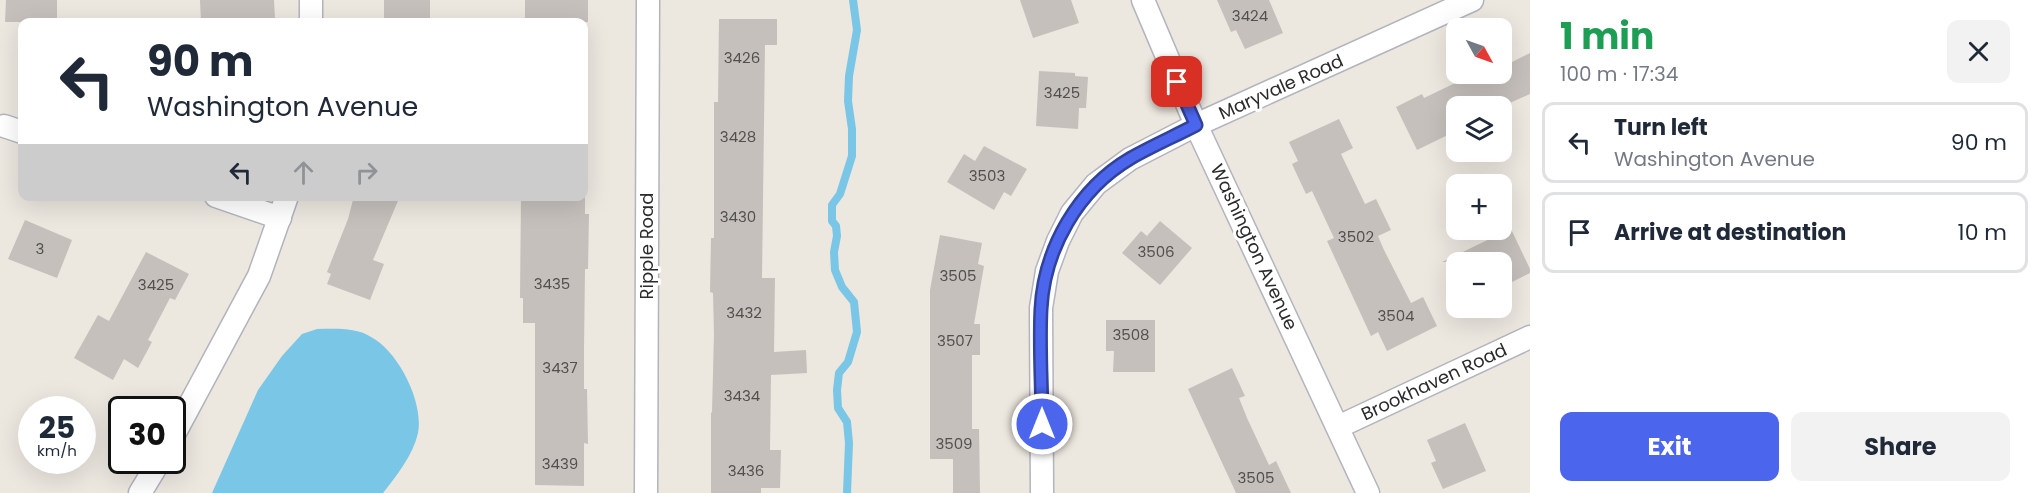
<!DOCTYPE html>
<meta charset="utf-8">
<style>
:root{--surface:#fff;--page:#f2f2f3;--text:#1f2937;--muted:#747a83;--line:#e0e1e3;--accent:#4b65ed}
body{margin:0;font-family:Poppins,sans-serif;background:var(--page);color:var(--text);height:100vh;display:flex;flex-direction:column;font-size:22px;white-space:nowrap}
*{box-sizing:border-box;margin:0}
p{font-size:20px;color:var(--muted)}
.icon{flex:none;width:33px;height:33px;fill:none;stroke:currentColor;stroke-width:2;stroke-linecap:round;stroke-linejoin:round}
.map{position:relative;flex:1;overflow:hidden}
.side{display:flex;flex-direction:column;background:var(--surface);width:510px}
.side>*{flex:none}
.top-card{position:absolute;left:18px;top:18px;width:570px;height:183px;border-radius:12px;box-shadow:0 6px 24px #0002;background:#fff;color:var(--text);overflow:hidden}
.needle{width:39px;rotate:130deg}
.tools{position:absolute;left:1446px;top:18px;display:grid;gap:12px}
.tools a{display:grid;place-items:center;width:66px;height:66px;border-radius:12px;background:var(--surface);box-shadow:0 6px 24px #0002;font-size:30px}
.speed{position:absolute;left:18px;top:396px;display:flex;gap:12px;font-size:30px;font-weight:700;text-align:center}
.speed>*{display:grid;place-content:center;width:78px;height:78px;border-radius:50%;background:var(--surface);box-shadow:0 6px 24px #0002;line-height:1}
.speed small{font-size:15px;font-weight:400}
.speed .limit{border:3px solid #111;border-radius:9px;background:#fff;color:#111}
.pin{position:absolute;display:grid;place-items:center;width:51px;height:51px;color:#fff;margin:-26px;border-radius:12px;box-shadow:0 3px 9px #0006}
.me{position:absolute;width:66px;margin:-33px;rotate:0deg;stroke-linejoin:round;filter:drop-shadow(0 0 4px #0008)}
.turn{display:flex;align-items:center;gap:21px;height:126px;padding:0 30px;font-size:27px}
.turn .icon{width:78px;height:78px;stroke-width:2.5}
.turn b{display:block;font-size:42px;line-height:51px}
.lanes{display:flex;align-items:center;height:57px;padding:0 30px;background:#0003;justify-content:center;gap:30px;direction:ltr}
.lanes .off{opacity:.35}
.round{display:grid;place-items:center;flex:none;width:63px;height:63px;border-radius:12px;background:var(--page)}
.summary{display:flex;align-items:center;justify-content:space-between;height:102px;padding:0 30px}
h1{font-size:36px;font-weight:700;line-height:45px;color:#1e9e55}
.button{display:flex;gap:12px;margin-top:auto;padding:12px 30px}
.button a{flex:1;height:69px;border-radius:12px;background:var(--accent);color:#fff;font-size:24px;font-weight:700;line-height:69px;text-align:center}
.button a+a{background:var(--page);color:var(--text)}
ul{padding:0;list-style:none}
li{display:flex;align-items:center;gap:18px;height:81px;margin:0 12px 9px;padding:0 18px;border:3px solid var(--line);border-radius:12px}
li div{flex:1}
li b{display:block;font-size:22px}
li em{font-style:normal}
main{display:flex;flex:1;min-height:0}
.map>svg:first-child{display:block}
.water{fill:#7ac6e6}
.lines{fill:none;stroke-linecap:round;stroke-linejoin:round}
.stream{stroke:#7ac6e6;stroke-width:8}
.building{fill:#c5c0bb}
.minor-casing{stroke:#b2b4be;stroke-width:25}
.minor{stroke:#fff;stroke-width:22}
.route-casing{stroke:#31429a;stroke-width:15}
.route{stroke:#4b65ed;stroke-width:10}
.labels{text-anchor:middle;stroke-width:6;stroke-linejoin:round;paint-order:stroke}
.number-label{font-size:15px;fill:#52504f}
.street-label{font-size:18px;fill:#2b2b2b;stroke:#fff}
</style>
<main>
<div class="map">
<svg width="1530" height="493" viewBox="0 0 1530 493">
<rect width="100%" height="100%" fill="#ece7df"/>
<path class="water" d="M317,329C335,329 355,327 371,337C398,351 424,402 418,433C413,455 397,475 383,493H212L258,390L282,356L302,334Z"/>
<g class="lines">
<polyline class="stream" points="847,493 849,443 847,422 838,408 837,390 839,373 848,362 857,332 854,302 842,287 835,270 834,252 837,236 836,226 832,221 832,205 840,194 852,156 852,129 848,101 849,76 857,30 853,0"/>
</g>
<g class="building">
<polygon points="6,0 57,0 57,22 5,22"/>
<polygon points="200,0 274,0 275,19 201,22"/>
<rect x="384" y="0" width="46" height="22"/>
<rect x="525" y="0" width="63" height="22"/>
<polygon points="1020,0 1071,0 1079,23 1033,38"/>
<polygon points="1217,0 1269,0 1283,33 1245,49 1236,30 1231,32"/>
<polygon points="719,19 777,19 777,45 765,45 762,278 775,278 774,352 806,350 807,373 771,375 770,450 781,450 780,488 761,488 761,493 711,493 711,413 712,412 714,334 713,293 710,292 711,238 714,238 714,102 718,102"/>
<polygon points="1530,53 1530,94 1503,106 1456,106 1456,131 1417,150 1396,107 1422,94 1424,98 1474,74 1502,74 1502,67"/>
<polygon points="1039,71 1075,73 1075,76 1088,77 1086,108 1079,108 1078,129 1036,126"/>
<polygon points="1339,119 1353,148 1341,154 1365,204 1376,199 1391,230 1378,236 1384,250 1411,303 1423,297 1437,326 1387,351 1378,332 1371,336 1327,241 1334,238 1312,191 1306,194 1292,164 1298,161 1289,142"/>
<polygon points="984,146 1027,169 1011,196 1004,192 994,210 947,182 964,154 975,161"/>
<polygon points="354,196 400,196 373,260 384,264 370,300 327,284 331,274 327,272 348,219"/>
<polygon points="521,196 585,196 585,214 589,214 588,269 585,269 584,348 584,389 587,389 588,444 584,443 584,486 535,485 535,323 523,323 523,298 520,298"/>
<polygon points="1502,210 1530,269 1530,273 1502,287 1502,262 1442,262 1502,233"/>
<polygon points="25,220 72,240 57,278 8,259"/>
<polygon points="1160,221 1192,248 1160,285 1122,253 1141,231 1147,236"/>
<polygon points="940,235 982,243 978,264 984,266 974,324 980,324 980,355 972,355 972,429 979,429 980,493 953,493 953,459 930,459 930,290"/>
<polygon points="146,252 189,274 175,300 170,298 148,340 152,342 138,368 124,359 113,380 74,358 98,315 109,321"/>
<polygon points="1106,320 1155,320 1155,372 1113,372 1114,351 1106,351"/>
<polygon points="1232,368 1245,396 1239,398 1247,418 1269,465 1276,461 1291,493 1236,493 1188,389"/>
<polygon points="1465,423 1486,471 1443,489 1431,463 1436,461 1427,440"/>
</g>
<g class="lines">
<g class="minor-casing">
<g id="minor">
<polyline points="311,0 311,22"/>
<polyline points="1143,0 1196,125 1368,493"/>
<polyline points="4,126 22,132"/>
<polyline points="216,196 280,218"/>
<polyline points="1338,427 1530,337"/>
<polyline points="172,438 259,276 287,196"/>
<polyline points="140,493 160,460"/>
<polyline points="646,493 648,0"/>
<polyline points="1042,493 1041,308 1047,271 1058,241 1072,213 1096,184 1130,159 1196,125 1472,0"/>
</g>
</g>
<use href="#minor" class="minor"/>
</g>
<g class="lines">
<g class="route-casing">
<path id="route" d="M1042,424C1042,386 1039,347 1041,309C1044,249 1078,189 1131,158C1152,146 1175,136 1196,125L1177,82"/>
</g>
<use href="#route" class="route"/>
</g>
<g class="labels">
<g class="number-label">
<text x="1250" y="21">3424</text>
<text x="742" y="63">3426</text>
<text x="1062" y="98">3425</text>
<text x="738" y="142">3428</text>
<text x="987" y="181">3503</text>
<text x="738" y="222">3430</text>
<text x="1356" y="242">3502</text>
<text x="40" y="254">3</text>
<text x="1156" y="257">3506</text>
<text x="958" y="281">3505</text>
<text x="552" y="289">3435</text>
<text x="156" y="290">3425</text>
<text x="744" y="318">3432</text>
<text x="1396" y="321">3504</text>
<text x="1131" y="340">3508</text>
<text x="955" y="346">3507</text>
<text x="560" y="373">3437</text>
<text x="742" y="401">3434</text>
<text x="954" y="449">3509</text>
<text x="560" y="469">3439</text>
<text x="746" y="476">3436</text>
<text x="1256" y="483">3505</text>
</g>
<g class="street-label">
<text transform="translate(1281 87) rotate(-24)" y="6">Maryvale Road</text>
<text transform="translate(647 246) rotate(-90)" y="6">Ripple Road</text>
<text transform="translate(1254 247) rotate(65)" y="6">Washington Avenue</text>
<text transform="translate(1434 382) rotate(-25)" y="6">Brookhaven Road</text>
</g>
</g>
</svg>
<div class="tools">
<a><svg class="needle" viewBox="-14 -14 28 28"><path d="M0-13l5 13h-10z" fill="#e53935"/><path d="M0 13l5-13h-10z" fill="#747a83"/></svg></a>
<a><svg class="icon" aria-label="layers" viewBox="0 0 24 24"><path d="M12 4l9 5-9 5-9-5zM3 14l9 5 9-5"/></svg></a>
<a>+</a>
<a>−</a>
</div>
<div class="speed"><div>25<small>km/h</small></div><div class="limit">30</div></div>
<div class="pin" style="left:1177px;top:82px;background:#d93025"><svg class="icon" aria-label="arrive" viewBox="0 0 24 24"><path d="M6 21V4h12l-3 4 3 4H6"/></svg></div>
<svg class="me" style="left:1042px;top:424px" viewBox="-20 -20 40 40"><circle r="17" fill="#4b65ed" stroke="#fff" stroke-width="3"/><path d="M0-11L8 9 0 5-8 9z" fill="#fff"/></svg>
<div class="top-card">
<div class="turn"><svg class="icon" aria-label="left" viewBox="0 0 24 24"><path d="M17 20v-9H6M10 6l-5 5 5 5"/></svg><div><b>90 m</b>Washington Avenue</div></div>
<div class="lanes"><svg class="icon" aria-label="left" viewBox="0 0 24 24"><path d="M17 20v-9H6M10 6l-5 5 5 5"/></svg><svg class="icon off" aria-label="ahead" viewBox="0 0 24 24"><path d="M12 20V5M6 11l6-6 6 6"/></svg><svg class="icon off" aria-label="right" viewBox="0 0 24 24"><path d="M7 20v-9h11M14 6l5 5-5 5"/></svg></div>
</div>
</div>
<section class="side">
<div class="summary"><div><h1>1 min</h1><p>100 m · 17:34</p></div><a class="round"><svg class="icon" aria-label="close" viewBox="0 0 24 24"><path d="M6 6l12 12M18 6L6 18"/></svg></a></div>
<ul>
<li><svg class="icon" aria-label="left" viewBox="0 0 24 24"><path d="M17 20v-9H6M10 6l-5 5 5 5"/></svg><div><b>Turn left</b><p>Washington Avenue</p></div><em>90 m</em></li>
<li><svg class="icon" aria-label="arrive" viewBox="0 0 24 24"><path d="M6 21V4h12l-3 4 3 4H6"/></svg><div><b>Arrive at destination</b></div><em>10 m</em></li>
</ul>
<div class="button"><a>Exit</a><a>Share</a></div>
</section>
</main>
